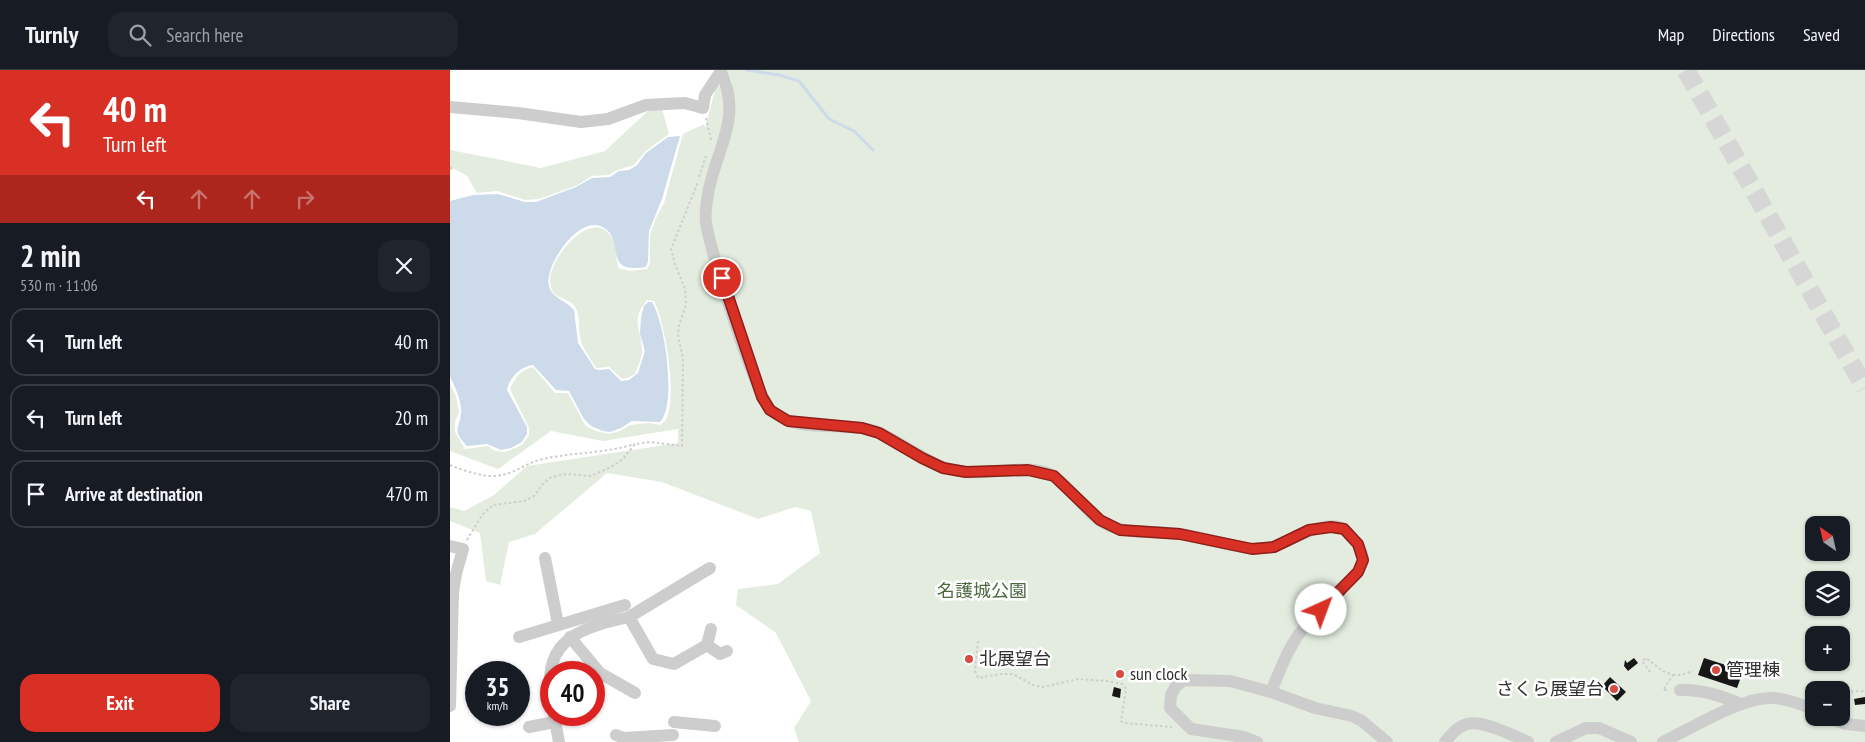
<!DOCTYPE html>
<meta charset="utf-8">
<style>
:root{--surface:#171b24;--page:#20242c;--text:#f1f3f6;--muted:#9ea1a6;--line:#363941;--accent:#d93025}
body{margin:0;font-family:"PT Sans Narrow","Noto Sans JP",sans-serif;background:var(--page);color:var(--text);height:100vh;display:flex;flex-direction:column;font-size:19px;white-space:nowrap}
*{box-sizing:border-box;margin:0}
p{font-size:16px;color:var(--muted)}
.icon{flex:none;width:28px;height:28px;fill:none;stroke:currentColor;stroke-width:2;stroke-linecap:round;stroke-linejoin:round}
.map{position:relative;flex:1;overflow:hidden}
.drawer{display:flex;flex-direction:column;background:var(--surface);width:450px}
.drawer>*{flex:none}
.banner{background:#d93025;color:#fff;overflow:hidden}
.needle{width:32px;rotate:326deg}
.controls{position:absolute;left:1355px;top:446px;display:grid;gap:10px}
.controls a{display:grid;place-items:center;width:45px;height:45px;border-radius:10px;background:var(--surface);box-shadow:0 1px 4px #0004;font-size:25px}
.speed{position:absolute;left:15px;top:591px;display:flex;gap:10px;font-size:25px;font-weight:700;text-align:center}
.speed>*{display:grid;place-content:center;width:65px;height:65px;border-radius:50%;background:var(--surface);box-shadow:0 1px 4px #0004;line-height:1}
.speed small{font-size:12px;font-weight:400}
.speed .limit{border:8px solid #d22;background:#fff;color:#111}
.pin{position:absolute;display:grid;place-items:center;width:42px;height:42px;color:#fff;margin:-21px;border:2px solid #fff;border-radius:50%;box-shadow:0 1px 5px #0007}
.me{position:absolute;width:55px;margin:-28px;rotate:43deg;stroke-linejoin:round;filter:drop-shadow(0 0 4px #0008)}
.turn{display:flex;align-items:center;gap:18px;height:105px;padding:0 20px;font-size:22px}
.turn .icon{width:65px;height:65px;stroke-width:2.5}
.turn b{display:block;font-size:35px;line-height:42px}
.lanes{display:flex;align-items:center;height:48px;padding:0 20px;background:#0003;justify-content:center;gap:25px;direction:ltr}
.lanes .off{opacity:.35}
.round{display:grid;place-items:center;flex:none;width:52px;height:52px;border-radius:15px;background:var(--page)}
.overview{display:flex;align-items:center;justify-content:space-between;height:85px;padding:0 20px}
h1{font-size:30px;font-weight:600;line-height:38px}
.primary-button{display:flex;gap:10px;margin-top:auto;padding:10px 20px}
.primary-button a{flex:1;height:58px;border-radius:15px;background:var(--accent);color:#fff;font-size:20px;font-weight:600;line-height:58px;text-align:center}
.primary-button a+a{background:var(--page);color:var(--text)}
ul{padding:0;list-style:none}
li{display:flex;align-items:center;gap:15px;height:68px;margin:0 10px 8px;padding:0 10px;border:2px solid var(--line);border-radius:15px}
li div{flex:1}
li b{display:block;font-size:19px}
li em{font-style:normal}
header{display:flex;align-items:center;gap:30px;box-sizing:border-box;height:70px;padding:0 25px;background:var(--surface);border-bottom:1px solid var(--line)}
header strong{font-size:24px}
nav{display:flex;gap:28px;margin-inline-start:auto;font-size:18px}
.search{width:350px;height:45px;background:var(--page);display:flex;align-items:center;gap:12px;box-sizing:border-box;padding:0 18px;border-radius:15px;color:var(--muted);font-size:19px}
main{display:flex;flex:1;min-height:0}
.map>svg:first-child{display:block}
.green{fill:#e4ecdf;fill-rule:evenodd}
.water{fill:#cddaea}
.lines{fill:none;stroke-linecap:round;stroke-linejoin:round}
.stream{stroke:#cddaea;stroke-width:3}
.building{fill:#171717}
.highway-tunnel{stroke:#d6d6d6;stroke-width:19;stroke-dasharray:19 9;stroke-linecap:butt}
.path{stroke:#cdcdcd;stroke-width:2;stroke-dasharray:2.5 2.5;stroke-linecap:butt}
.minor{stroke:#cdcdcd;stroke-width:12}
.route-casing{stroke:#8d1f18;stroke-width:12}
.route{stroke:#d93025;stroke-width:9}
.poi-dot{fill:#d94a40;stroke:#fff;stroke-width:2}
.labels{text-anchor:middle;stroke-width:5;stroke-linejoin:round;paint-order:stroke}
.park-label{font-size:18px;fill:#4d6940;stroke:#fff}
.poi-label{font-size:18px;fill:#303030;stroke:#fff;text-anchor:start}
</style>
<header>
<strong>Turnly</strong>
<div class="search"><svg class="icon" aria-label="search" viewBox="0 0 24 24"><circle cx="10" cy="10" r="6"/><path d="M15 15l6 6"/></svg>Search here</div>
<nav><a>Map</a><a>Directions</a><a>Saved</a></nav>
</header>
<main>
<section class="drawer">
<div class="banner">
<div class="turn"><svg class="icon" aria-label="left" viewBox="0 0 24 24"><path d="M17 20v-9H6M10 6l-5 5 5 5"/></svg><div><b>40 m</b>Turn left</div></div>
<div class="lanes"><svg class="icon" aria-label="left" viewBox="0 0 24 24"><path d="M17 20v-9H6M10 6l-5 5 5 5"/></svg><svg class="icon off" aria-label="ahead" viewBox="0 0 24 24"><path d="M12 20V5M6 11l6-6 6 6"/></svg><svg class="icon off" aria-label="ahead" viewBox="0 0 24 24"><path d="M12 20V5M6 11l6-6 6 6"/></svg><svg class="icon off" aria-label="right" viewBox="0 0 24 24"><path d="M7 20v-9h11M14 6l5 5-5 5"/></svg></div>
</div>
<div class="overview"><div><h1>2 min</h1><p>530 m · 11:06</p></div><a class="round"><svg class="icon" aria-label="close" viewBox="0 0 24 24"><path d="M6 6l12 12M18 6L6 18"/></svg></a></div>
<ul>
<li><svg class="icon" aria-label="left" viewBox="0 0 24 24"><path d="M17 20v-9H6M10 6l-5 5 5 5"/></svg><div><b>Turn left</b></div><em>40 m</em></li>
<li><svg class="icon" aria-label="left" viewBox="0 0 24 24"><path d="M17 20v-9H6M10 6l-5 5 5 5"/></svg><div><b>Turn left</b></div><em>20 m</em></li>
<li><svg class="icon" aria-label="arrive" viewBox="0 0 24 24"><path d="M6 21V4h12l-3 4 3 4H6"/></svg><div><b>Arrive at destination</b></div><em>470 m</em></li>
</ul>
<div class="primary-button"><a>Exit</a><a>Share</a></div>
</section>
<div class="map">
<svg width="1415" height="672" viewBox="0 0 1415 672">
<rect width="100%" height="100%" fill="#fff"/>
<g class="green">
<path d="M276,0H1415V672H349L344,658L361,631L326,563L286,535L288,519L328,514L370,483L361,441L345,437L308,449L212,412L157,403L85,464L59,472L50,515L36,511L30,463L0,451V437L14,441L44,425L77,396L228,373V359L153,371L101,361L48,399L0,381V314L6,326L9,342L5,352V362L15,379L38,376L45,381L55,382L72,375L79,365V358L60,319C64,309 71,299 83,297L105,323H118L135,355L145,361L159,364L170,361L180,355L199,353L211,355C211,354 216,350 216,349C228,328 215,252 204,231L197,230C180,252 191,256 192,280C192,288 188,296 185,304L178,308L172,309L159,297L146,298C141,289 131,277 130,267C128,257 131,243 123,234C114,226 102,230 100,212C98,189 143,135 162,168C166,176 166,189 168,198L180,201L197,199L200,193V165L206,148L214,133L233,64L254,54L255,58L266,17L282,12ZM1364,455H1391V482H1364ZM1364,510H1391V538H1364ZM1364,565H1391V592H1364ZM1364,620H1391V648H1364Z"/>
<polygon points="212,39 219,64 196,81 184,95 165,101 159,105 142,106 126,116 89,129 75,130 47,121 27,123 17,106 4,99 0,100 0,80 91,98 155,81 199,40"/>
</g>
<path class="water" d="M230,66L212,129L199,161L198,191L196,197C189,198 175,200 170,193C163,184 167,170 158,161C135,138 102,186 99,206C95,227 113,228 124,240L128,273L145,299L149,300L159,299L171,311L179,310L188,303L195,281L190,264L191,247L194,236L198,232H202C215,252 227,335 210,352L182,351L171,358L160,362L153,361L141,356L134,349L119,321L106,320L83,295C71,296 59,308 57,320L77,357V364L72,372L61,378L51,380L37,374L17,376C0,359 11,358 11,341C11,329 5,317 0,307V131L23,125L48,124L75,132H86L126,117L142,108L160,107L169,101L179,100L187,95L196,83L218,67Z"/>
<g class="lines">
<polyline class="stream" points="297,0 329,5 349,11 379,49 404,61 423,80"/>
</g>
<g class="building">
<polygon points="1184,588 1188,593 1178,601 1174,596 1175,590 1177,593"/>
<polygon points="1254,588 1282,597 1280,603 1291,607 1287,618 1248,605"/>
<polygon points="687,601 698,603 697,611 686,609"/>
<polygon points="1160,607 1176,622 1167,631 1152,616"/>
<polygon points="664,617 671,619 670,628 662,626"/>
<polygon points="1415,627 1415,634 1405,635 1404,629"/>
</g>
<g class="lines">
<polyline class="highway-tunnel" points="1236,0 1415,318"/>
<g class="path">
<polyline points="256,48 261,70"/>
<polyline points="0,99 2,97"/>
<polyline points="249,107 256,86"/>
<path d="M0,395C11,400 33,407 45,406C62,405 73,395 89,390C120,382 153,384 185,374"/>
<polyline points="17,470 32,445 43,435 74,431 84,426 92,415 101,407 117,404 141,406 161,397 173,389 185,374 200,372 232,376 233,289 228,265 229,255 236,235 235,219 225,194 221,179 248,112"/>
<polyline points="528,571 525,601 528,608 550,604 563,604 583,615 593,617 628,609 657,611 672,614 676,619 671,651 674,653 722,657"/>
<polyline points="1200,602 1192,591 1196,588 1213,601 1223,605 1213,620 1218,620"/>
<polyline points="1223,605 1231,605 1243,601"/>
<polyline points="1391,622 1415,621"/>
</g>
<g class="minor">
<path d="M270,0C295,50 263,82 257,130C256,137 255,146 256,153C260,180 306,328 322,341C352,366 396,349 430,363C459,376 482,399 515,402C543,405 576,393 602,405C616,412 635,440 649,450C672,466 703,460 729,464C752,467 775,475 798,478C807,479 819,479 827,475C844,469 875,449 894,459C897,461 899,465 902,468C907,473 912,481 913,488C913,502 898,512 889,520C876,534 861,548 849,564C837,581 829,602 821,622"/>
<polyline points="0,37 68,43 131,52 158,49 196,35 235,33 253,38 255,25 271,1"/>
<polyline points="0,476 13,479 6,504 3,522 0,636"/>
<polyline points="95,488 108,554"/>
<polyline points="179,547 260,498"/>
<polyline points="69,567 175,535"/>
<polyline points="120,567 150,603 185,623"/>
<polyline points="257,575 261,559"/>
<path d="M1230,620C1252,619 1271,626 1291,634"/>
<path d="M101,624C93,568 134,557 179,547L203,589L224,594L257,575L270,584L277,581"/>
<polyline points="104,645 109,672"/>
<polyline points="1380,648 1395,654 1415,656"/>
<polyline points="224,652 265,656"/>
<polyline points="79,657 105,652"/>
<polyline points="166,665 174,668 223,665"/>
<polyline points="807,672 794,667 741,659 720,638 721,625 726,616 734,610 780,611 821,622 865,638 902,646 912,651 937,672"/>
<path d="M995,672C1001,665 1007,657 1017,654C1032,650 1063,665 1078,672"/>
<polyline points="1106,672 1136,658 1149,658 1181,672"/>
<path d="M1213,672C1242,658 1293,626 1323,628C1338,629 1351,634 1364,640"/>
</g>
</g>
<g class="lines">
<g class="route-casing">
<polyline id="route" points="272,208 312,327 320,340 338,351 412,358 429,363 472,388 493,398 516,402 578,400 604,406 650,450 670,460 730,464 802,479 824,477 859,460 881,457 894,459 908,474 913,490 908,502 871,540"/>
</g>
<use href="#route" class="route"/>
</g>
<g class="poi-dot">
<circle cx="519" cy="589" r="5"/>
<circle cx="1266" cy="600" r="5"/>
<circle cx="670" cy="604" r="5"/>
<circle cx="1164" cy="619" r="5"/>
</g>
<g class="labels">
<g class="park-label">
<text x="532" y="527">名護城公園</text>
</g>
<g class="poi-label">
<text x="529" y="595">北展望台</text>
<text x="1276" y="606">管理棟</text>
<text x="680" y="610">sun clock</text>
<text x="1154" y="625" text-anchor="end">さくら展望台</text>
</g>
</g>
</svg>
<div class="controls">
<a><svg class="needle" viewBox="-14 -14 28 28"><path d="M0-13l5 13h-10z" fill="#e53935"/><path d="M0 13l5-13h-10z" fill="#9ea1a6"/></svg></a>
<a><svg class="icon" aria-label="layers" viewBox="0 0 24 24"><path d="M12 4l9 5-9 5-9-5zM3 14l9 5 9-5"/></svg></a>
<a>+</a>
<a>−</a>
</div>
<div class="speed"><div>35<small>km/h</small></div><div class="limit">40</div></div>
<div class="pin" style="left:272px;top:208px;background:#d93025"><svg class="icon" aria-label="arrive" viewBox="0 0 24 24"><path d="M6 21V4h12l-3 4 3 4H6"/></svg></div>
<svg class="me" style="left:871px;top:540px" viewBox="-20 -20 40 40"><circle r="19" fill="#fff"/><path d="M0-13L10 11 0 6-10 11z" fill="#d93025"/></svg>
</div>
</main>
